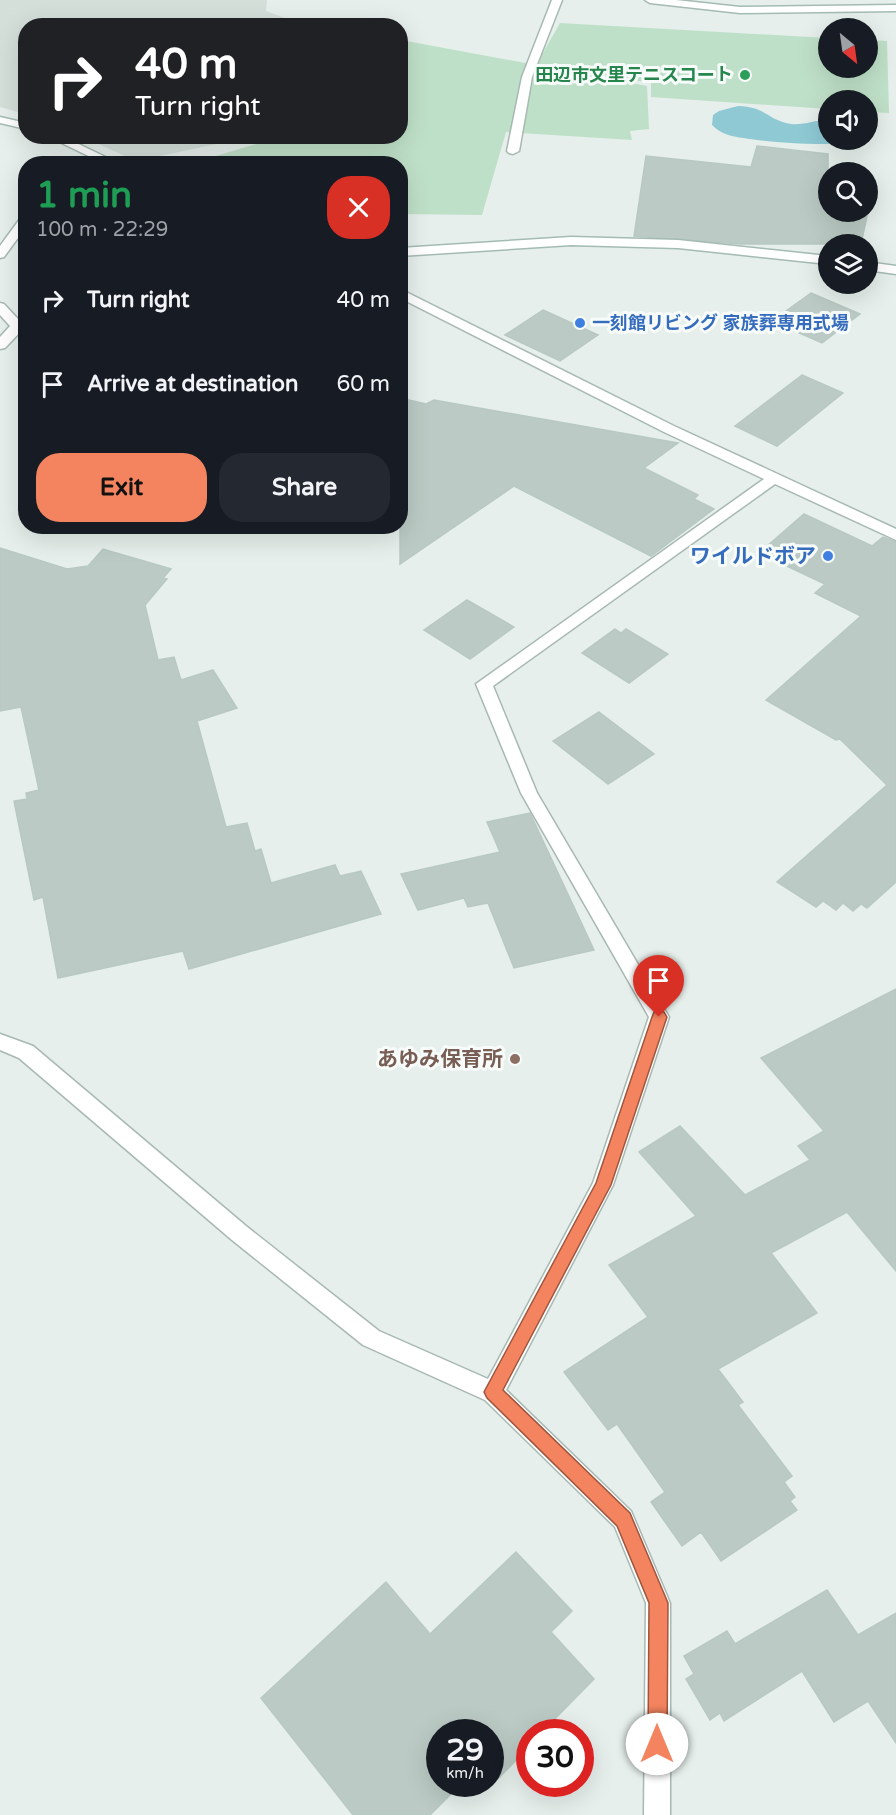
<!DOCTYPE html>
<meta charset="utf-8">
<style>
:root{--surface:#171b24;--page:#242831;--text:#f1f3f6;--muted:#9ea1a6;--accent:#f4845f}
body{margin:0;font-family:"Varela Round","Noto Sans JP",sans-serif;background:var(--page);color:var(--text);height:100vh;display:flex;flex-direction:column;font-size:22px;white-space:nowrap}
*{box-sizing:border-box;margin:0}
p{font-size:20px;color:var(--muted)}
.icon{flex:none;width:33px;height:33px;fill:none;stroke:currentColor;stroke-width:2;stroke-linecap:round;stroke-linejoin:round}
.map{position:relative;flex:1;overflow:hidden}
.side{position:absolute;left:18px;top:156px;width:390px;height:378px;display:flex;flex-direction:column;background:var(--surface);border-radius:24px;box-shadow:0 6px 24px #0002}
.side>*{flex:none}
.guide{position:absolute;left:18px;top:18px;width:390px;height:126px;border-radius:24px;box-shadow:0 6px 24px #0002;background:#202124;color:#fff;overflow:hidden}
.needle{width:39px;rotate:151deg}
.fabs{position:absolute;left:818px;top:18px;display:grid;gap:12px}
.fabs a{display:grid;place-items:center;width:60px;height:60px;border-radius:50%;background:var(--surface);box-shadow:0 6px 24px #0002;font-size:30px}
.speed{position:absolute;left:426px;top:1719px;display:flex;gap:12px;font-size:30px;font-weight:700;text-align:center}
.speed>*{display:grid;place-content:center;width:78px;height:78px;border-radius:50%;background:var(--surface);box-shadow:0 6px 24px #0002;line-height:1}
.speed small{font-size:15px;font-weight:400}
.speed .limit{border:9px solid #d22;background:#fff;color:#111}
.pin{position:absolute;display:grid;place-items:center;width:51px;height:51px;color:#fff;margin:-62px -26px;border-radius:50% 50% 50% 0;rotate:-45deg;box-shadow:0 0 6px #0007}
.pin .icon{rotate:45deg}
.me{position:absolute;width:66px;margin:-33px;rotate:0deg;stroke-linejoin:round;filter:drop-shadow(0 0 4px #0008)}
.turn{display:flex;align-items:center;gap:21px;height:126px;padding:0 18px;font-size:27px}
.turn .icon{width:78px;height:78px;stroke-width:2.5}
.turn b{display:block;font-size:42px;line-height:51px}
.round{display:grid;place-items:center;flex:none;width:63px;height:63px;border-radius:24px;background:var(--page)}
.overview{display:flex;align-items:center;justify-content:space-between;height:102px;padding:0 18px}
h1{font-size:36px;font-weight:800;line-height:45px;color:#1e9e55}
.action{display:flex;gap:12px;margin-top:auto;padding:12px 18px}
.action a{flex:1;height:69px;border-radius:24px;background:var(--accent);color:#111;font-size:24px;font-weight:800;line-height:69px;text-align:center}
.action a+a{background:var(--page);color:var(--text)}
ul{padding:0;list-style:none}
li{display:flex;align-items:center;gap:18px;height:84px;padding:0 18px}
li div{flex:1}
li b{display:block;font-size:22px}
li em{font-style:normal}
.map>svg:first-child{display:block}
.built{fill:#d4dfda}
.green{fill:#bfe0c8}
.water{fill:#8ec9d4}
.building{fill:#bbcac4;stroke:#b8c9c2;stroke-width:1.5}
.lines{fill:none;stroke-linecap:round;stroke-linejoin:round}
.lane-casing{stroke:#a8b8b2;stroke-width:3}
.street-casing{stroke:#a8b8b2;stroke-width:3}
.secondary-casing{stroke:#a4bbb3;stroke-width:3}
.lane{fill:#fff;fill-rule:evenodd}
.street{fill:#fff;fill-rule:evenodd}
.secondary{fill:#fff;fill-rule:evenodd}
.route{fill:#f4845f;stroke:#9f563e;stroke-width:1.5}
.leisure-dot{fill:#2e9e5b;stroke:#f7fbf9;stroke-width:2}
.shop-dot{fill:#3f7fe0;stroke:#f7fbf9;stroke-width:2}
.education-dot{fill:#8d6e63;stroke:#f7fbf9;stroke-width:2}
.labels{text-anchor:middle;stroke-width:6;stroke-linejoin:round;paint-order:stroke}
.far-leisure-label{font-size:18px;font-weight:bold;fill:#27864d;stroke:#f7fbf9;text-anchor:end}
.far-shop-label{font-size:18px;font-weight:bold;fill:#366cbe;stroke:#f7fbf9;text-anchor:start}
.shop-label{font-size:21px;font-weight:bold;fill:#366cbe;stroke:#f7fbf9;text-anchor:end}
.education-label{font-size:21px;font-weight:bold;fill:#785e54;stroke:#f7fbf9;text-anchor:end}
</style>
<div class="map">
<svg width="896" height="1815" viewBox="0 0 896 1815">
<rect width="100%" height="100%" fill="#e6efeb"/>
<g class="built">
<polygon points="0,0 267,0 266,11 304,25 26,26 25,114 0,107"/>
<polygon points="83,137 250,137 136,161"/>
</g>
<polygon class="green" points="560,23 828,38 828,68 867,68 867,40 887,41 889,113 867,112 867,100 828,100 828,109 651,97 651,83 567,70 647,86 649,129 630,131 632,140 506,132 482,215 401,214 400,164 189,164 280,137 400,136 401,40 536,65"/>
<path class="water" d="M738,106C765,107 765,117 786,123C801,127 813,120 828,120V140H855C838,149 753,141 732,136C724,134 718,131 712,125L713,115L719,111Z"/>
<g class="building">
<polygon points="757,146 828,154 828,212 867,212 867,192 872,193 861,244 741,244 634,236 646,156 751,167"/>
<polygon points="811,293 860,314 822,343 772,321"/>
<polygon points="543,310 598,335 560,361 505,335"/>
<polygon points="802,375 843,393 777,446 735,426"/>
<polygon points="400,398 426,404 434,400 678,443 644,468 698,495 694,499 714,509 651,556 514,486 400,564"/>
<polygon points="804,514 872,546 883,537 896,542 896,882 867,908 861,904 853,911 843,903 836,910 823,901 816,907 777,882 887,785 840,739 836,740 766,700 861,616 815,593 825,584 759,553"/>
<polygon points="0,548 67,569 88,566 103,549 171,569 163,578 167,579 145,605 158,660 174,657 181,680 213,670 237,708 197,721 226,827 247,823 255,851 261,849 271,883 335,865 340,876 361,871 381,914 189,969 183,951 58,978 43,897 34,900 14,801 27,799 26,793 39,790 21,707 0,711"/>
<polygon points="467,600 514,627 470,659 424,630"/>
<polygon points="615,629 621,633 626,629 668,654 629,683 582,653"/>
<polygon points="599,712 654,754 608,784 553,741"/>
<polygon points="530,813 594,950 514,968 488,903 468,907 464,898 418,910 401,874 500,852 487,822"/>
<polygon points="896,989 896,1271 847,1212 771,1253 817,1313 718,1369 743,1402 738,1405 792,1476 784,1482 795,1497 790,1501 797,1510 721,1561 701,1532 682,1546 651,1502 665,1492 617,1424 608,1430 564,1372 648,1317 609,1265 696,1216 639,1152 680,1126 745,1195 810,1160 798,1146 824,1131 761,1058"/>
<polygon points="516,1552 572,1611 551,1632 594,1679 542,1732 530,1732 530,1746 488,1789 483,1784 490,1784 490,1732 440,1732 440,1784 461,1784 430,1815 353,1815 261,1698 386,1582 430,1634"/>
<polygon points="827,1590 858,1635 896,1613 896,1743 868,1701 834,1722 802,1671 724,1721 720,1713 710,1720 686,1679 694,1674 684,1656 727,1631 735,1644"/>
</g>
<g class="lines">
<g class="lane-casing">
<polygon id="lane" points="552,0 562,0 532,77 519,151 513,154 509,153 507,151 522,77"/>
</g>
<g class="street-casing">
<g id="street">
<polygon points="26,215 26,227 4,257 0,258 0,246 22,216"/>
<polygon points="400,289 674,426 896,529 896,540 775,484 493,686 537,793 669,1017 613,1185 506,1390 631,1511 670,1603 670,1815 644,1815 646,1603 615,1527 485,1400 363,1345 232,1240 19,1058 0,1050 0,1034 33,1046 246,1226 379,1331 488,1379 593,1183 649,1017 521,793 476,684 764,479 664,432 400,298"/>
<polygon points="0,303 4,304 18,319 26,315 26,326 5,348 0,349 0,337 10,326 0,315"/>
</g>
</g>
<g class="secondary-casing">
<g id="secondary">
<polygon points="645,0 676,0 740,7 896,5 896,11 740,13 650,3"/>
<polygon points="0,117 26,123 26,129 0,123"/>
<polygon points="47,136 62,136 120,164 105,164"/>
<polygon points="571,237 678,240 828,256 828,264 678,248 571,245 400,256 400,248"/>
<polygon points="867,262 896,266 896,274 867,270"/>
</g>
</g>
<use href="#lane" class="lane"/>
<use href="#street" class="street"/>
<use href="#secondary" class="secondary"/>
</g>
<polygon class="route" points="659,1011 664,1012 667,1017 611,1185 503,1390 630,1513 668,1603 667,1744 664,1751 657,1754 651,1751 648,1744 649,1603 617,1526 487,1398 484,1392 596,1183 652,1017 654,1012"/>
<circle class="leisure-dot" cx="745" cy="75" r="6"/>
<g class="shop-dot">
<circle cx="580" cy="323" r="6"/>
<circle cx="828" cy="556" r="6"/>
</g>
<circle class="education-dot" cx="515" cy="1059" r="6"/>
<g class="labels">
<g class="far-leisure-label">
<text x="733" y="81">田辺市文里テニスコート</text>
</g>
<g class="far-shop-label">
<text x="592" y="329">一刻館リビング 家族葬専用式場</text>
</g>
<g class="shop-label">
<text x="816" y="563">ワイルドボア</text>
</g>
<g class="education-label">
<text x="503" y="1066">あゆみ保育所</text>
</g>
</g>
</svg>
<div class="fabs">
<a><svg class="needle" viewBox="-14 -14 28 28"><path d="M0-13l5 13h-10z" fill="#e53935"/><path d="M0 13l5-13h-10z" fill="#9ea1a6"/></svg></a>
<a><svg class="icon" aria-label="sound" viewBox="0 0 24 24"><path d="M4 9h4l5-4v14l-5-4H4zM17 9q2 3 0 6"/></svg></a>
<a><svg class="icon" aria-label="search" viewBox="0 0 24 24"><circle cx="10" cy="10" r="6"/><path d="M15 15l6 6"/></svg></a>
<a><svg class="icon" aria-label="layers" viewBox="0 0 24 24"><path d="M12 4l9 5-9 5-9-5zM3 14l9 5 9-5"/></svg></a>
</div>
<div class="speed"><div>29<small>km/h</small></div><div class="limit">30</div></div>
<div class="pin" style="left:659px;top:1017px;background:#d93025"><svg class="icon" aria-label="arrive" viewBox="0 0 24 24"><path d="M6 21V4h12l-3 4 3 4H6"/></svg></div>
<svg class="me" style="left:657px;top:1744px" viewBox="-20 -20 40 40"><circle r="19" fill="#fff"/><path d="M0-13L10 11 0 6-10 11z" fill="#f4845f"/></svg>
<div class="guide">
<div class="turn"><svg class="icon" aria-label="right" viewBox="0 0 24 24"><path d="M7 20v-9h11M14 6l5 5-5 5"/></svg><div><b>40 m</b>Turn right</div></div>
</div>
<section class="side">
<div class="overview"><div><h1>1 min</h1><p>100 m · 22:29</p></div><a class="round" style="background:#d93025;color:#fff"><svg class="icon" aria-label="close" viewBox="0 0 24 24"><path d="M6 6l12 12M18 6L6 18"/></svg></a></div>
<ul>
<li><svg class="icon" aria-label="right" viewBox="0 0 24 24"><path d="M7 20v-9h11M14 6l5 5-5 5"/></svg><div><b>Turn right</b></div><em>40 m</em></li>
<li><svg class="icon" aria-label="arrive" viewBox="0 0 24 24"><path d="M6 21V4h12l-3 4 3 4H6"/></svg><div><b>Arrive at destination</b></div><em>60 m</em></li>
</ul>
<div class="action"><a>Exit</a><a>Share</a></div>
</section>
</div>
